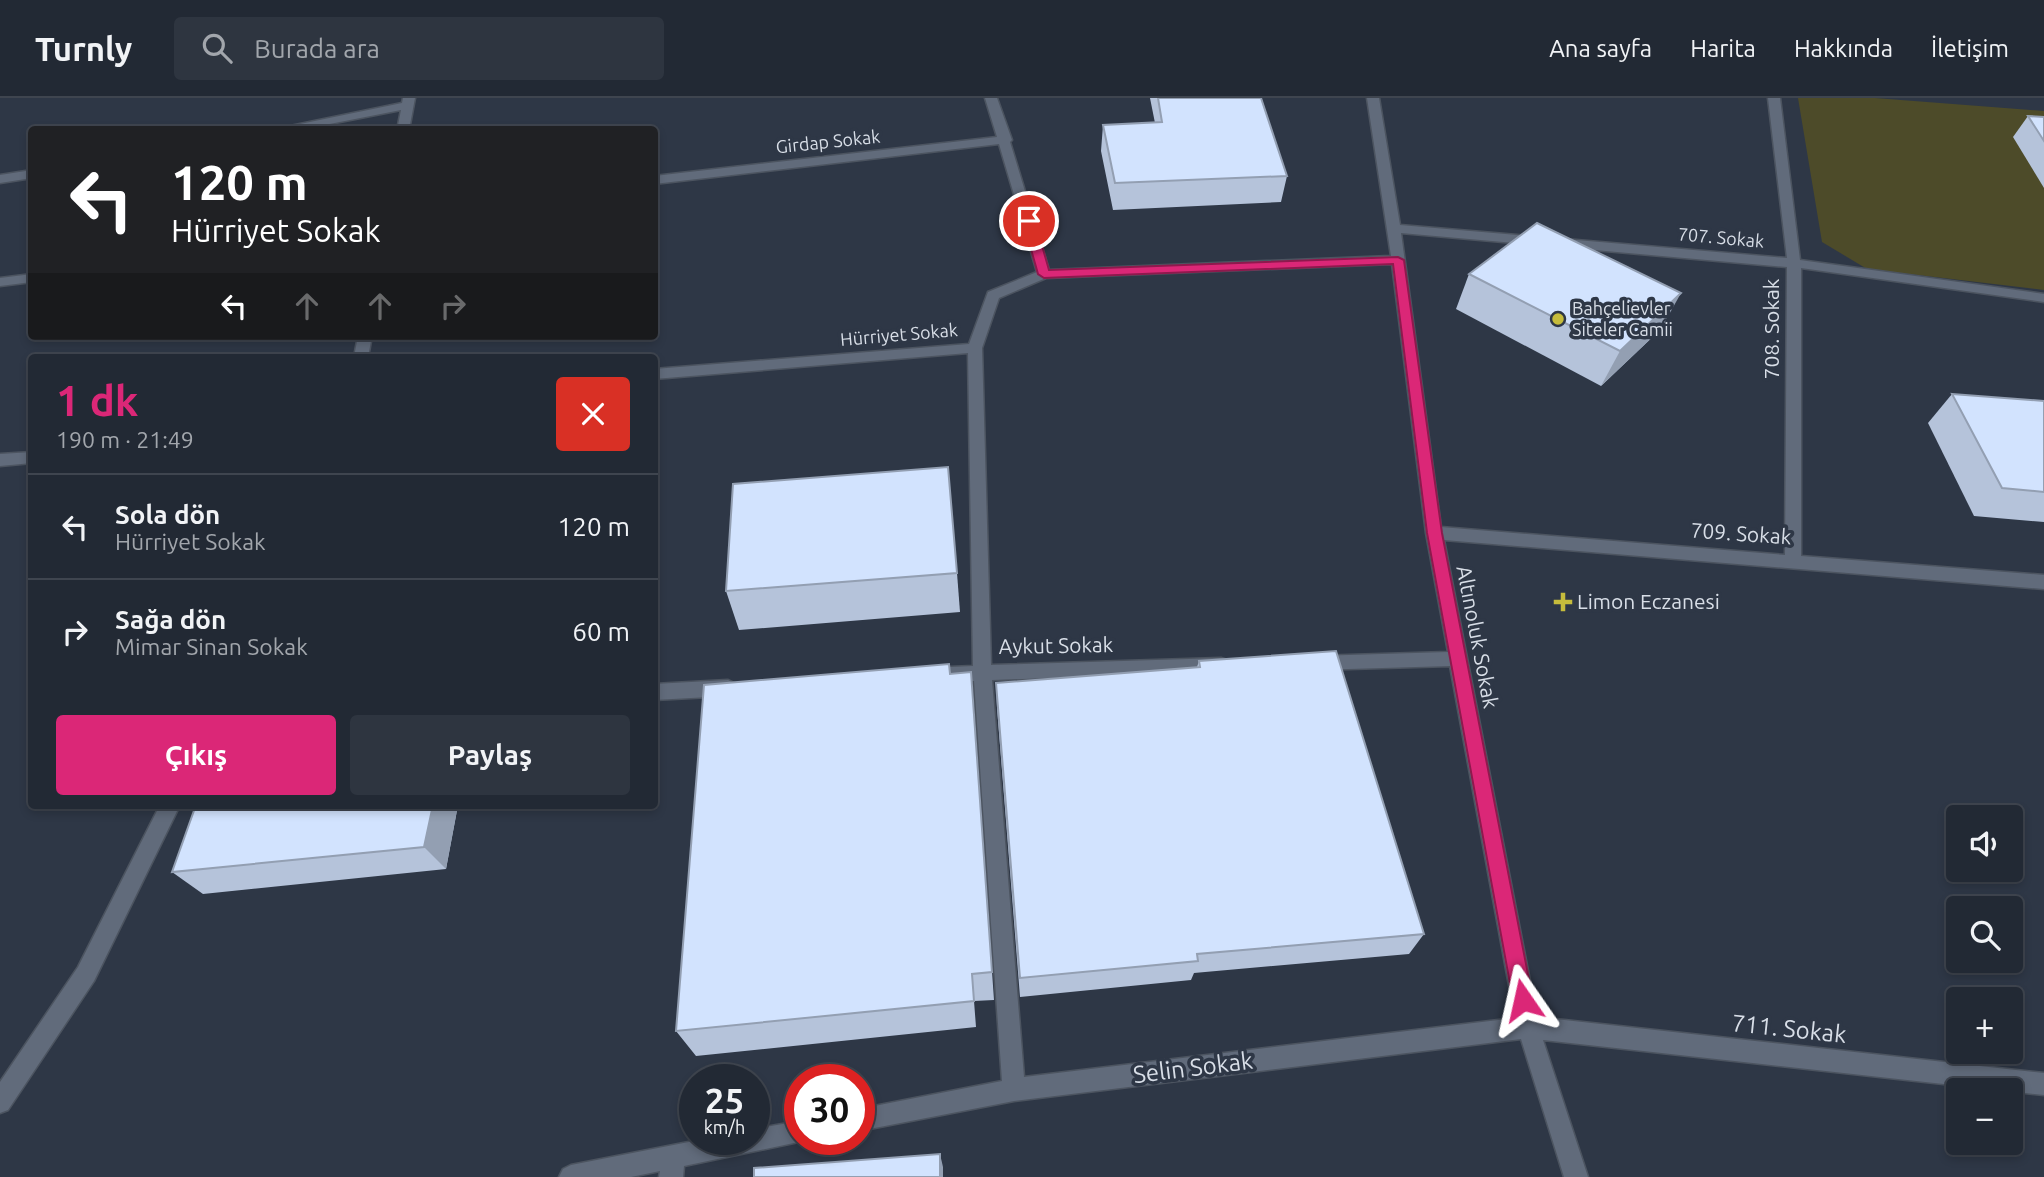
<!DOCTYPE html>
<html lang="tr">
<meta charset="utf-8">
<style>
:root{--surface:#222934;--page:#2e3540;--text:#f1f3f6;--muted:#a2a6ac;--line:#3f454f;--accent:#db2777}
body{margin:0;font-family:Ubuntu,sans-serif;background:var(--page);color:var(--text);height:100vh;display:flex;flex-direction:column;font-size:26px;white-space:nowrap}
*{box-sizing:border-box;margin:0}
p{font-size:23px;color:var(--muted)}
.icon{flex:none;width:38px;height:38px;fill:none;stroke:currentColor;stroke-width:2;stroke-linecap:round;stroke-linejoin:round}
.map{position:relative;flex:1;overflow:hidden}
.details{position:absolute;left:28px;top:256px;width:630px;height:455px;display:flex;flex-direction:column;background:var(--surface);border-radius:7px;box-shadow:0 4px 10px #0003,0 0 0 2px var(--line)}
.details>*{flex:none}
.hud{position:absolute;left:28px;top:28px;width:630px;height:214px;border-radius:7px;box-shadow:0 4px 10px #0003,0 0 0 2px var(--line);background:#202124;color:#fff;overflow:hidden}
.tools{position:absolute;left:1946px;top:707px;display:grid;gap:14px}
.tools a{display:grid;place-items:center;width:77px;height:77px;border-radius:7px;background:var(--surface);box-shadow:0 4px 10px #0003,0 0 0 2px var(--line);font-size:35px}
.speed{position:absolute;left:679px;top:966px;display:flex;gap:14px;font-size:35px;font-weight:700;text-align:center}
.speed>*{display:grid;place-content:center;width:91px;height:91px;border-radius:50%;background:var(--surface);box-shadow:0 4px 10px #0003,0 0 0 2px var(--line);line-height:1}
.speed small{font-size:18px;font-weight:400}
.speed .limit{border:10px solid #d22;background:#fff;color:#111}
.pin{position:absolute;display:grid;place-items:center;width:60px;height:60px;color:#fff;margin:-30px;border:4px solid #fff;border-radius:50%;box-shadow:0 2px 7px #0007}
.me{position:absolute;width:77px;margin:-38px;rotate:349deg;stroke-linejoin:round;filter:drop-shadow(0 0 5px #0008)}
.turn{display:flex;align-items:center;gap:24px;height:147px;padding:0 28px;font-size:32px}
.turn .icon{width:91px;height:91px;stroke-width:2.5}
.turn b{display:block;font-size:49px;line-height:60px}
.lanes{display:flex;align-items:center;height:66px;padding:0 28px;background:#0003;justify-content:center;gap:35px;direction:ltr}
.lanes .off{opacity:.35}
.round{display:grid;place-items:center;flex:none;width:74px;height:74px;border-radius:7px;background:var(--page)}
.summary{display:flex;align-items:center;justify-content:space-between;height:119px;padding:0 28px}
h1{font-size:42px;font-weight:700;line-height:52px;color:var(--accent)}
.button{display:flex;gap:14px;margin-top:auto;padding:14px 28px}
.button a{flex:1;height:80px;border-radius:7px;background:var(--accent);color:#fff;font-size:28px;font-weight:700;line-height:80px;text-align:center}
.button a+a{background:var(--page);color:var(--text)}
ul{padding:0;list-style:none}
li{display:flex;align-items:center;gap:21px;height:105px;padding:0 28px;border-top:2px solid var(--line)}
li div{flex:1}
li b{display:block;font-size:26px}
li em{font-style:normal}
header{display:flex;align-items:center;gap:42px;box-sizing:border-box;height:98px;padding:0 35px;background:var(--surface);border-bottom:2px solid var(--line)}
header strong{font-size:33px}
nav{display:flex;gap:38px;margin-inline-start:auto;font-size:24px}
.search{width:490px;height:63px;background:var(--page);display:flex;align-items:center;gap:18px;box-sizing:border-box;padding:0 24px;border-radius:7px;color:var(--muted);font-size:26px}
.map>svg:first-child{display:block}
.green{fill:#4d4b29}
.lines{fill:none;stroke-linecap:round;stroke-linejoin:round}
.minor-casing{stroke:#4c5460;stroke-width:3}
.minor{fill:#616b7b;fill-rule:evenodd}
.wall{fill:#b5c3da}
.shaded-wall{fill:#939fb2}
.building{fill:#d2e3fe;stroke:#939fb2;stroke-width:2}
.route{fill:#db2777;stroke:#8e194d;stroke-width:2}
.poi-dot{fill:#c6bc3c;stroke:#2e3746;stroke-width:2.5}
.labels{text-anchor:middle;stroke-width:7;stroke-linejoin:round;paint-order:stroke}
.far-street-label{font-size:18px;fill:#d8dee7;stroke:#2e3746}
.far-poi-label{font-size:18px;fill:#d8dee7;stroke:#2e3746;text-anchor:start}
.street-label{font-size:21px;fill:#d8dee7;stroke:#2e3746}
.poi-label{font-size:21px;fill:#d8dee7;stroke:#2e3746;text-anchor:start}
.near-street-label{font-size:24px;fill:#d8dee7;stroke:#2e3746}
</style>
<header>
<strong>Turnly</strong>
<div class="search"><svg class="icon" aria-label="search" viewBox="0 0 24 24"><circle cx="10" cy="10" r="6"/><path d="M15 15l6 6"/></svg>Burada ara</div>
<nav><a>Ana sayfa</a><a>Harita</a><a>Hakkında</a><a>İletişim</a></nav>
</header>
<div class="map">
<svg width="2044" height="1079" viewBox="0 0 2044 1079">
<rect width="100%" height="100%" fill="#2e3746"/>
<polygon class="green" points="1798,0 1875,0 2044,13 2044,192 1867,171 1822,144"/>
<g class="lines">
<g class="minor-casing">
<g id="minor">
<polygon points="403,0 415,0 409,32 397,32 401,12 299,32 271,32 402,5"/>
<path d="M985,0H997L1012,42L1010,44L1049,172L1391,158L1367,0H1379L1400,127L1787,160L1768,0H1780L1800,162L2044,196V204L1801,170V458L2044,477V491L1444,442L1537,919L2044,975V997L1543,942L1588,1079H1564L1521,941L1014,1003L859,1033V1011L1002,983L974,583L927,584L921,582L918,577L921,572L927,570L973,568L968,255L654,281V271L969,246L988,194L1037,174L999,46L654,86V78L997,39ZM1401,135L1787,169L1785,457L1441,429ZM1392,166L1426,435L1448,554L1315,558L1309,560L1306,565L1309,570L1315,572L1450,568L1515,920L1024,979L992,582L1221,574L1227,572L1230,567L1227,562L1221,560L991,567L982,250L999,200L1046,180Z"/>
<polygon points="32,72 32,80 0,85 0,77"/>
<polygon points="32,176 32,184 0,188 0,180"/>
<polygon points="358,238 372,238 368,259 354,259"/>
<polygon points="32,354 32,365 0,368 0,356"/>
<polygon points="728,582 734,585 737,590 734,595 728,598 654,602 654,586"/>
<polygon points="160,707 180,707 94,883 8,1012 0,1015 0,984 78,869"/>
<polygon points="800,1023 800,1041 808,1042 684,1068 683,1079 659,1079 660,1073 631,1079 559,1079 563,1071 571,1067 704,1041 754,1041 754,1031"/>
</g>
</g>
<use href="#minor" class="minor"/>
</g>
<g class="wall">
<polygon points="1150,0 1261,0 1287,78 1281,104 1113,112 1101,53 1103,27 1155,25"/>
<polygon points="2028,18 2044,19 2044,90 2013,39"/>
<polygon points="1469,176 1661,231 1601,288 1456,211"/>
<polygon points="1952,296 2044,303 2044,424 1974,418 1928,325"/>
<polygon points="957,475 960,514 739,532 726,493"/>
<polygon points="1199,563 1424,836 1409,856 1194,875 1191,882 1020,899 997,610 996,585 1197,569"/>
<polygon points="971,574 994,902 974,903 976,929 696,958 676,933 950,576"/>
<polygon points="196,707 458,707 446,771 203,796 172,774"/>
</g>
<g class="shaded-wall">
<polygon points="1681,195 1661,231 1601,288 1620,253"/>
<polygon points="433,707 458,707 446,771 424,749"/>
<polygon points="940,1056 943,1069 943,1079 940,1079"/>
</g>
<g class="building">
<polygon points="1158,0 1261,0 1287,78 1115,85 1103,27 1162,24"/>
<polygon points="2028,18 2044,19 2044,43"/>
<polygon points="1537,125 1681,195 1620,253 1469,176"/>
<polygon points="1952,296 2044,303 2044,394 2002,390"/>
<polygon points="948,369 957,475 726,493 733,386"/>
<polygon points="1336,553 1424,836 1197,856 1198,863 1020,880 996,585 1200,569 1199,563"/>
<polygon points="949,566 950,576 971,574 992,874 972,876 974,903 676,933 704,587"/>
<polygon points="196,707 433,707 424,749 172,774"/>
<polygon points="940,1056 940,1079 754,1079 754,1070"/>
</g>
<polygon class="route" points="1029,119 1035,123 1049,172 1398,159 1404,162 1442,435 1533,902 1530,909 1523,912 1516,909 1513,902 1427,435 1393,166 1044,180 1038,176 1023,123"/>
<g class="poi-dot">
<circle cx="1558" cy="221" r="7"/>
<path d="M1559.5 493.5h7v7h7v7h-7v7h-7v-7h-7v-7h7z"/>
</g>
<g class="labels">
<g class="far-street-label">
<text transform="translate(828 44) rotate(-6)" y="6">Girdap Sokak</text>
<text transform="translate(1721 140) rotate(5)" y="6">707. Sokak</text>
<text transform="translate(899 237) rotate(-5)" y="6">Hürriyet Sokak</text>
</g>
<g class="far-poi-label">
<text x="1572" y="217">Bahçelievler<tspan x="1572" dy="21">Siteler Camii</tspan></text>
</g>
<g class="street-label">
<text transform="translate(1772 231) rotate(-90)" y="7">708. Sokak</text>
<text transform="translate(1741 436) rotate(4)" y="7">709. Sokak</text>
<text transform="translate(1477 539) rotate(79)" y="7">Altınoluk Sokak</text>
<text transform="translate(1056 548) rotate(-1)" y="7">Aykut Sokak</text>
</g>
<g class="poi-label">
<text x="1577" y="511">Limon Eczanesi</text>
</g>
<g class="near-street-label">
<text transform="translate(1789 931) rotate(6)" y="8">711. Sokak</text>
<text transform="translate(1193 970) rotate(-7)" y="8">Selin Sokak</text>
</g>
</g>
</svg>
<div class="tools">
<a><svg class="icon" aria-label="sound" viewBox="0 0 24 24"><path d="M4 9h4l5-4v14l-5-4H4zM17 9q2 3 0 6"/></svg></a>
<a><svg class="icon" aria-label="search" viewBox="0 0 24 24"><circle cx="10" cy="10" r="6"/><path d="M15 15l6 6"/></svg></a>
<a>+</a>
<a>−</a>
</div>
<div class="speed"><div>25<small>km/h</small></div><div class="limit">30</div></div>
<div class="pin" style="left:1029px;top:123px;background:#d93025"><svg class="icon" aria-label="arrive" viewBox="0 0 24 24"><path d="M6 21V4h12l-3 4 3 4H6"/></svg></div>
<svg class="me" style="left:1523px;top:902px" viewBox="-20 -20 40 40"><path d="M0-17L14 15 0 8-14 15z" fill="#db2777" stroke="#fff" stroke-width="4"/></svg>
<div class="hud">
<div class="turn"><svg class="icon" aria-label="left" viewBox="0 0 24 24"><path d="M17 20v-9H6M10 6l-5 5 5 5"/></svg><div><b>120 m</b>Hürriyet Sokak</div></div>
<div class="lanes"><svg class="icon" aria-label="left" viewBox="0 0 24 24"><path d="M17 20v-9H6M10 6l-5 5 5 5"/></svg><svg class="icon off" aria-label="ahead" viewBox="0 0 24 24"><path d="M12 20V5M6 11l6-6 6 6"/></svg><svg class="icon off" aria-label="ahead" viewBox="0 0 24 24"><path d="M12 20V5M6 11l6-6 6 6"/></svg><svg class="icon off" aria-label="right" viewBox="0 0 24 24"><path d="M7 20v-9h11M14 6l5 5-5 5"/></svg></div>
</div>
<section class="details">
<div class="summary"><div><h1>1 dk</h1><p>190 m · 21:49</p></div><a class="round" style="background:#d93025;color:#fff"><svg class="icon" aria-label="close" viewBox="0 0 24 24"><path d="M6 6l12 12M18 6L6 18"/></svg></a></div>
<ul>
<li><svg class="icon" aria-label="left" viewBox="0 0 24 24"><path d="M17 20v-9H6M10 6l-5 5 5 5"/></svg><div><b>Sola dön</b><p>Hürriyet Sokak</p></div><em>120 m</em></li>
<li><svg class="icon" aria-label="right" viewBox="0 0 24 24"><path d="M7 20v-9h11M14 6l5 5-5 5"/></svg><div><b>Sağa dön</b><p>Mimar Sinan Sokak</p></div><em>60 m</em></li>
</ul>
<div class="button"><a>Çıkış</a><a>Paylaş</a></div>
</section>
</div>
